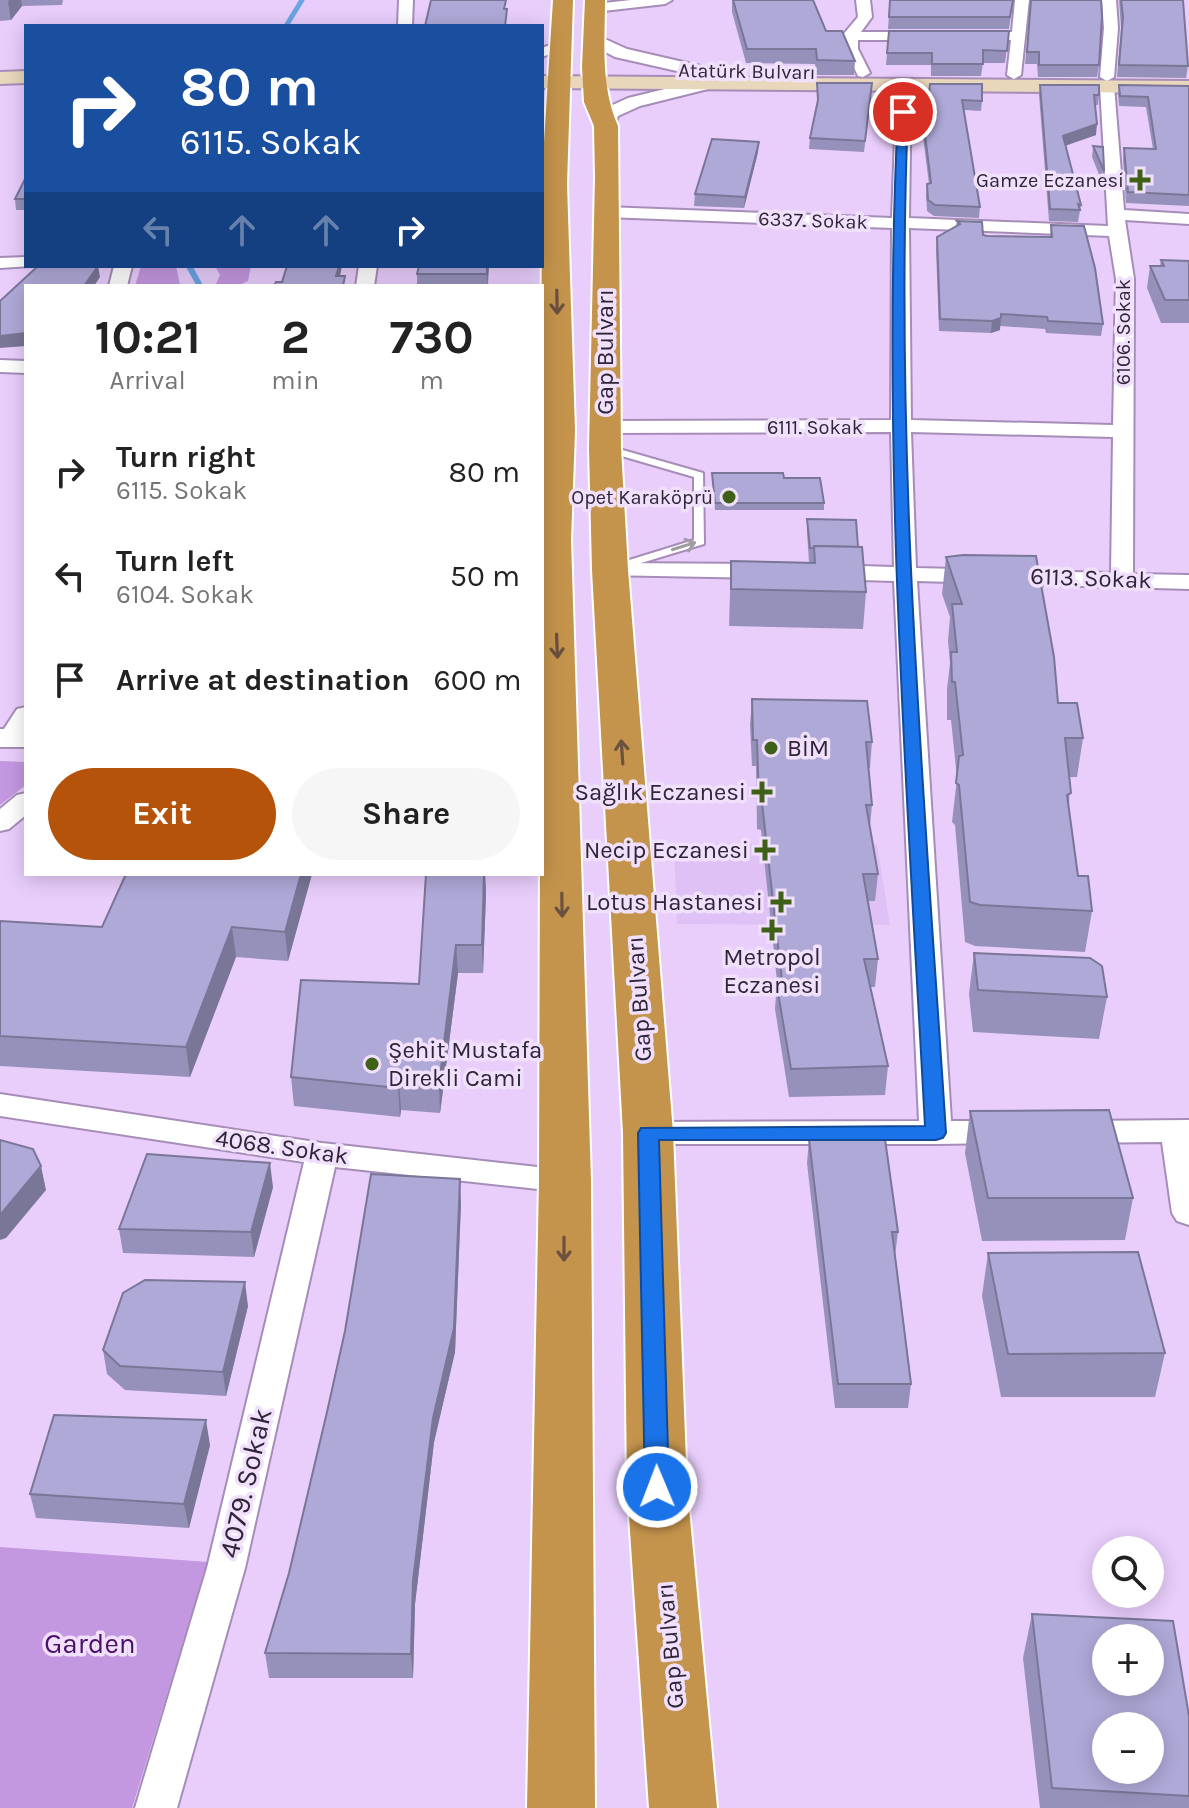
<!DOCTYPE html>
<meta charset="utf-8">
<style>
:root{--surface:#fff;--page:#f6f6f6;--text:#222;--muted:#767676;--accent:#b45309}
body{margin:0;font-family:Karla,sans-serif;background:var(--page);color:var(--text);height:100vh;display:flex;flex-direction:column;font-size:30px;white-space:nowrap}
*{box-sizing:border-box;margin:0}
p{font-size:26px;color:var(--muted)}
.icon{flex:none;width:44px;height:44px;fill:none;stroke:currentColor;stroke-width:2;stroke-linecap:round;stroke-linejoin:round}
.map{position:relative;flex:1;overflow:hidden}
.sheet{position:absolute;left:24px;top:284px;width:520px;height:592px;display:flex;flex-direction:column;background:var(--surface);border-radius:0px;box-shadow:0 4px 20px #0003}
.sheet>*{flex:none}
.banner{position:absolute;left:24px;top:24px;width:520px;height:244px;border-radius:0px;box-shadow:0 4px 20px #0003;background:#1a4fa0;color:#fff;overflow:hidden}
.buttons{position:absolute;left:1092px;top:1536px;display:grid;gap:16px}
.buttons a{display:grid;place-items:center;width:72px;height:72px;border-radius:50%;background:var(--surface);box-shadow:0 4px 20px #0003;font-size:40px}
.pin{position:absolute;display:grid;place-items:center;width:68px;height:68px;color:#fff;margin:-34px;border:4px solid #fff;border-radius:50%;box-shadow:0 2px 8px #0007}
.me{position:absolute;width:88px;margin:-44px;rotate:359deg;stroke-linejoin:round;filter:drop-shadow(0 0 6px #0008)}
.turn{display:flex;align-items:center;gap:28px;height:168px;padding:0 24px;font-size:36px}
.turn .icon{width:104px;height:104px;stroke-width:2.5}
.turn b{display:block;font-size:56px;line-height:68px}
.lanes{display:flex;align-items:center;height:76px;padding:0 24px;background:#0003;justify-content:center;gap:40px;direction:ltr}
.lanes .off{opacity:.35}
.eta{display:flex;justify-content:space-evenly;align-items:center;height:136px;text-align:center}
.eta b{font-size:48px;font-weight:700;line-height:56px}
.primary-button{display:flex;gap:16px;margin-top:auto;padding:16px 24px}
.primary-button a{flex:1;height:92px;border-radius:48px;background:var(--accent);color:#fff;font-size:32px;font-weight:700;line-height:92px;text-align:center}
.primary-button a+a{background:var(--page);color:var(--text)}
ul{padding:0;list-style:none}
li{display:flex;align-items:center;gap:24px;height:104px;padding:0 24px}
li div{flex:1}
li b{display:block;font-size:30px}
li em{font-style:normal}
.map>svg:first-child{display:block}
.built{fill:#dfc1f5}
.green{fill:#c398e0}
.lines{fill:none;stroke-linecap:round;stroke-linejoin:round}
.stream-far1{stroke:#69a5e5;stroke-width:5}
.stream{stroke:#69a5e5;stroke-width:6}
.service-casing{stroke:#a68db8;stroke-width:4}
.minor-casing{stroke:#a68db8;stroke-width:4}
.tertiary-casing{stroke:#a68db8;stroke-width:4}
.secondary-casing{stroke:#a68db8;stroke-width:4}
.trunk-casing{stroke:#fff;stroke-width:4}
.service{fill:#fff;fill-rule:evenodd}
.minor{fill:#fff;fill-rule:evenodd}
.tertiary{fill:#fff;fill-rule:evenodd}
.secondary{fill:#e9d7bc;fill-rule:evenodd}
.trunk{fill:#c4944c;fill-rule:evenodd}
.wall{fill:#9691ba}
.shaded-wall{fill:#7a7697}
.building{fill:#afa9d8;stroke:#7a7697;stroke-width:2;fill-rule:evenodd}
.oneway{stroke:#6b513f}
.oneway2{stroke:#a29da5}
.route{fill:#1a73e8;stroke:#114b97;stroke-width:2}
.poi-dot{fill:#3f6117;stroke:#f0e0fc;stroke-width:3}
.labels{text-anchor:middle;stroke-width:7;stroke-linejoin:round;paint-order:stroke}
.far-street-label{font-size:20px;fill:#302537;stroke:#f0e0fc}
.far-poi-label{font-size:20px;fill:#302537;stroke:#f0e0fc;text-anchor:end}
.street-label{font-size:24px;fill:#302537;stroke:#f0e0fc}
.poi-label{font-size:24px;fill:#302537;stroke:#f0e0fc;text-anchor:end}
.near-street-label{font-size:28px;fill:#302537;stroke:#f0e0fc}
.near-park-label{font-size:28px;fill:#4b1067;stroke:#f0e0fc}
</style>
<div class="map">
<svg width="1189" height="1808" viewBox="0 0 1189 1808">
<rect width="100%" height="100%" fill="#e9cefc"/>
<polygon class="built" points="674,843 877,844 890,925 677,924"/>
<g class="green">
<polygon points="141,266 176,266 180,285 135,286"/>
<polygon points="215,266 251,266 248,281 237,286 215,286 220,275"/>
<polygon points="0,761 26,762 26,785 0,805"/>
<polygon points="0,1547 208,1562 132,1808 0,1808"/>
</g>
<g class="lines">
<polyline class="stream-far1" points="286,26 302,0"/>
<polyline class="stream" points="189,266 200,286"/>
<g class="service-casing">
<polygon id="service" points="605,445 703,473 704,544 618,570 610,570 610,566 694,540 694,477 601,450 600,448"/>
</g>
<g class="minor-casing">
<g id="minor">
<polygon points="399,0 413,0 412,26 398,26"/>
<polygon points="631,0 672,0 665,4 595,12 588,8 595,4"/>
<polygon points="856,0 870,0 872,17 861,32 925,32 932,36 925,40 858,40 858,49 870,73 863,77 858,76 845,49 842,36 858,17"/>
<polygon points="1015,0 1029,0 1021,75 1014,79 1007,75 1011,40 970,40 963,36 970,32 1012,32"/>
<polygon points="1102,0 1116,0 1118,28 1114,77 1107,81 1100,77 1104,28"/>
<polygon points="561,41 568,45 566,48 542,57 542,48"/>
<path d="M904,80L911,84L909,218L1108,226L1100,86L1107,82L1114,86L1124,210L1189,214V224L1125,220L1134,279L1133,574L1189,575V589L917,581L951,1121H1003L1014,1124L1019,1132L1014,1140L1003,1143L936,1144H648L637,1141L632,1133L637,1125L648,1122L919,1121L894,581L827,579L816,572L827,565L894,567L891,432L605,433L595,427L605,421L891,420L892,228L606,217L598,212L606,207L892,218L897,84ZM909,228L1109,236L1116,279L1113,425L911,420ZM911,432L1113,437L1111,573L916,568Z"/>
<polygon points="26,257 26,266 31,266 0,268 0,258"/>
<polygon points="114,266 132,266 127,286 109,286"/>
<polygon points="359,266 377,266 374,286 356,286"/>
<polygon points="0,360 26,361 26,373 0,372"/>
<polygon points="610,563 769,564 780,571 769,578 602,575 599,570"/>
<polygon points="26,707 26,734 20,743 2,743 0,735 17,709"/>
<polygon points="26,793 26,815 9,829 0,831 0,809 17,795"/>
<polygon points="0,1094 322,1143 565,1170 577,1173 581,1181 577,1189 565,1192 335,1167 245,1568 177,1808 135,1808 207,1568 304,1162 0,1116"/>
<polygon points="1189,1120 1189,1225 1177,1221 1172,1213 1162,1142 1077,1143 1066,1140 1061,1132 1066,1124 1077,1121"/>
</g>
</g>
<g class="tertiary-casing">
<g id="tertiary">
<polygon points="596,35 627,49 705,67 708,71 699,76 615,57 590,44 588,40"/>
<polygon points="710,78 719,83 716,87 640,106 618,116 613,130 599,130 597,126 604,109 628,98"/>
<rect x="0" y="729" width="26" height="18"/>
</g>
</g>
<g class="secondary-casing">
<g id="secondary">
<polygon points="26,71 26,83 0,84 0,72"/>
<polygon points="542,76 1189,81 1189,93 542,88"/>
</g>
</g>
<g class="trunk-casing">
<g id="trunk">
<polygon points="553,0 573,0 567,184 575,431 571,540 591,1181 595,1808 527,1808 539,1181 542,174"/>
<path d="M585,0H605C605,43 600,85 618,126L621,448L628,570L673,1133L687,1487L717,1808H649L627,1487L623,1133L592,570L589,448L595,177L594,126L584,102L582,67Z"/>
</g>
</g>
<use href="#service" class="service"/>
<use href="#minor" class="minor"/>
<use href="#tertiary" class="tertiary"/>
<use href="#secondary" class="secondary"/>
<use href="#trunk" class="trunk"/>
</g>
<g class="wall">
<polygon points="0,0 63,0 62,5 22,6 11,20 0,21"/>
<polygon points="732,0 813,0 826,31 855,61 854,75 816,75 815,64 746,63 732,12"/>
<polygon points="890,0 1013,0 1009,29 888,29"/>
<polygon points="1031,0 1099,65 1097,77 1038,77 1037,64 1025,64"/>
<polygon points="1119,0 1183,0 1188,66 1186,78 1117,77 1121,28"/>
<polygon points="889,31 1009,31 1005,63 983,63 981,76 931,76 931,65 886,65"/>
<polygon points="817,83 872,83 864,152 809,149 810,138 817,104"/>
<polygon points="930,84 982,101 981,111 964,110 980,207 979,218 934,216 927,211 926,196 927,184 929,184 920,114 921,103 928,104"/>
<polygon points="1040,85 1099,95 1098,105 1095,105 1096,135 1065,145 1081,205 1078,222 1049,221 1039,95"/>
<polygon points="1119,85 1189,86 1189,206 1126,203 1123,159 1124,148 1153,149 1146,107 1119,106 1118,95"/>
<polygon points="1093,146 1104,171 1102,182 1092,157"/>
<polygon points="758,152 744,208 694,206 695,194"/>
<polygon points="26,177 26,210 16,210 15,199"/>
<polygon points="957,221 983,235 987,236 1050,237 1051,225 1103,324 1101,336 1046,333 1045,329 1000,326 1000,330 991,333 939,331 936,249 937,237 956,226"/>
<polygon points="1161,260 1189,261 1189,323 1161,323 1147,288 1150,266 1160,266"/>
<polygon points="489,266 488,286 417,286 417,274"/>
<polygon points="712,473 784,478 824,503 824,510 715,510"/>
<polygon points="807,519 858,547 866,592 863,629 729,626 731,561 809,562 807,532"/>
<polygon points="946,557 1058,703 1083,738 1077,777 1070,777 1069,808 1078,876 1092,911 1085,952 975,946 965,942 955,825 952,822 957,778 951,720 947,720 947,689 950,663 948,641 950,617 942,594"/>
<polygon points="752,699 872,742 870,768 868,768 872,805 870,826 878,874 875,901 868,901 878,959 875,987 870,987 888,1066 885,1095 789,1097 775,1009 777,981 761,830 757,829 756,766 752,766 750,725"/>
<polygon points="312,874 288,961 236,957 190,1077 0,1066 0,921 102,927"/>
<polygon points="485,874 486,894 483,973 458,973 440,1113 401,1110 400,1117 294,1106 291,1077 419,984"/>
<polygon points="974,953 1107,997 1099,1039 973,1032 969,994"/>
<polygon points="970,1111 1133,1198 1125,1240 982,1241 965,1153"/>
<polygon points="809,1139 898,1232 895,1256 911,1384 908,1408 835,1408 807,1163"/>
<polygon points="273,1187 254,1257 123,1253 119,1229"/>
<polygon points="461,1203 455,1352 434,1442 415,1604 413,1678 269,1678 265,1653"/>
<polygon points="988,1253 1165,1353 1155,1397 1001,1397 982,1296"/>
<polygon points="248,1306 226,1396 125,1390 107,1374 103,1350"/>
<polygon points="210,1445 189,1528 36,1518 30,1494"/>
<polygon points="1032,1614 1189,1716 1189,1808 1040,1808 1023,1658"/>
</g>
<g class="shaded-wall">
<polygon points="9,0 21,0 22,6 11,20 8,2"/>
<polygon points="1097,124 1096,135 1062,147 1063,136"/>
<polygon points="759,142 758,152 744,208 745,197"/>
<polygon points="98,266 100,277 94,286 84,286"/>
<polygon points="339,266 342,266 338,286 336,276"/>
<polygon points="487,266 489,266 487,286"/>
<polygon points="1001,318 1000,330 991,333 992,321"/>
<polygon points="26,333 26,346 0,348 0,336"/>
<polygon points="301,874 312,874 288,961 285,932"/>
<polygon points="485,874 486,894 483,973 482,945"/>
<polygon points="232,927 236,957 190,1077 186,1047"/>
<polygon points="456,945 458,973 440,1113 439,1084"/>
<polygon points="399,1081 401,1110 400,1117 398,1088"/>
<polygon points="270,1163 273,1187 254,1257 251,1232"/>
<polygon points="41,1166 46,1190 6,1238 0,1240 0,1215"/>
<polygon points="460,1179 461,1203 455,1352 434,1442 415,1604 413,1678 411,1654 413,1580"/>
<polygon points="245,1282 248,1306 226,1396 223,1372"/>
<polygon points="206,1420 210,1445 189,1528 184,1504"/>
</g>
<g class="building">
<polygon points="431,0 506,0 504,9 507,9 505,26 425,26"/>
<polygon points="733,0 813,0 826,31 842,31 855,61 817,60 816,49 747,49"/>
<polygon points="890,0 1013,0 1010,17 889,17"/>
<polygon points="1031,0 1101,0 1102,16 1099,65 1039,65 1039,52 1027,52"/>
<polygon points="1121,0 1183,0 1188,66 1119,65 1123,17"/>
<polygon points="889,31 1009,31 1007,51 983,50 983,64 932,64 932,53 887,53"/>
<polygon points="817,83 872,83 865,141 810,138 818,100"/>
<polygon points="930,84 982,84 982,101 962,100 980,207 935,205 928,200 927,184 931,183 921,103 928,104"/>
<polygon points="1040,85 1099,85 1099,95 1094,95 1097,124 1063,136 1081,205 1078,204 1080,210 1050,209"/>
<polygon points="1119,85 1189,86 1189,195 1128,192 1124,148 1156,149 1148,97 1120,96"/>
<polygon points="712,139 759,142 745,197 695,194"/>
<polygon points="1093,146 1103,147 1104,171"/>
<polygon points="26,177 26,199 15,199"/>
<polygon points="957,221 982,222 983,235 987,236 1052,237 1051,225 1084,226 1095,268 1103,324 1048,321 1047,317 1001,314 1001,318 992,321 940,319 937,237 960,224"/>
<polygon points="1161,260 1189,261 1189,300 1165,300 1150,266 1164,266"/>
<polygon points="38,266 98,266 84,286 26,286 26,333 0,336 0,301"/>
<polygon points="287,266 339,266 336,276 345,276 343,286 274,286 276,282 282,282"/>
<polygon points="419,266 487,266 487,274 417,274"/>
<polygon points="712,473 783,473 784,478 820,478 824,503 715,503"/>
<polygon points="807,519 856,520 858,547 814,546 814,548 810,548"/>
<polygon points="814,546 862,547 866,592 731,589 731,561 815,563"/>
<polygon points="963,555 1036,556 1054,657 1058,703 1077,703 1083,738 1065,738 1071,793 1067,795 1078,876 1088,876 1092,911 980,905 970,902 959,785 956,783 959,756 963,755 955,682 952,682 951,652 957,652 952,604 962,604 946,557"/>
<polygon points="752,699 867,701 872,742 866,742 872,805 866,805 878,874 863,874 878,959 864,959 888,1066 791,1069 776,981 782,981 762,803 759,802 757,740 753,740"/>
<polygon points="126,874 301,874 285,932 232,927 186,1047 0,1036 0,921 102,927"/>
<polygon points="426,874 484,874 482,945 456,945 439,1084 399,1081 398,1088 291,1077 301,980 419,984"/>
<polygon points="974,953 1090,958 1102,966 1107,997 978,990"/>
<polygon points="1109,1110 1133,1198 988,1198 970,1111"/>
<polygon points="809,1139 885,1139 898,1232 892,1232 911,1384 838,1384"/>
<polygon points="0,1140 33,1149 41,1166 0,1215"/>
<polygon points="147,1154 270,1163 251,1232 119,1229"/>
<polygon points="371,1174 460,1179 454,1328 433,1418 413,1580 411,1654 265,1653 289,1573 327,1412 345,1331"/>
<polygon points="1138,1252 1165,1353 1008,1354 988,1253"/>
<polygon points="145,1280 245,1282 223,1372 120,1366 103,1350 123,1293"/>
<polygon points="54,1415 206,1420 184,1504 30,1494"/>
<path d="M1032,1614L1173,1621L1189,1716V1796L1052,1788ZM1106,1638H1150V1682H1106ZM1106,1726H1150V1770H1106Z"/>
</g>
<defs><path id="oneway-shaft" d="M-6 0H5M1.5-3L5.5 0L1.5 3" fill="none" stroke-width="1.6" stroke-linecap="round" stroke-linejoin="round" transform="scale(2)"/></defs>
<g class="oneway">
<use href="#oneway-shaft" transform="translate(557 302) rotate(89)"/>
<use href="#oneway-shaft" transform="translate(557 646) rotate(88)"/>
<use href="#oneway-shaft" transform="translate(622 752) rotate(-94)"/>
<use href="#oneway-shaft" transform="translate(562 905) rotate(89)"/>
<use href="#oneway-shaft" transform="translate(564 1249) rotate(90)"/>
</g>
<use class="oneway2" href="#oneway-shaft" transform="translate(684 546) rotate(-17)"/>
<path class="route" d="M903,109L908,112C894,453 924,793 946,1133L943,1138L936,1140H659L669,1487L666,1494L657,1497L648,1494L645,1487L638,1133L641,1128L925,1126C907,788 881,450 898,112Z"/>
<g class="poi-dot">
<path d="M1136 168h8v8h8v8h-8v8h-8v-8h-8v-8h8z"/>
<circle cx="729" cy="497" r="8"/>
<circle cx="771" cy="748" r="8"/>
<path d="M758 780h8v8h8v8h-8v8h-8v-8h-8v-8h8z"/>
<path d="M761 838h8v8h8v8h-8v8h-8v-8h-8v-8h8z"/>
<path d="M777 890h8v8h8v8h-8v8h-8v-8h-8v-8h8z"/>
<path d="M768 918h8v8h8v8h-8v8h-8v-8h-8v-8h8z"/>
<circle cx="372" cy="1064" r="8"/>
</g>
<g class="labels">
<g class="far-street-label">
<text transform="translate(747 71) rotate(1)" y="7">Atatürk Bulvarı</text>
<text transform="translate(813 220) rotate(2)" y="7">6337. Sokak</text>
<text transform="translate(1123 332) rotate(-90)" y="7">6106. Sokak</text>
<text x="815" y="434">6111. Sokak</text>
</g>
<g class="far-poi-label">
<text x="1124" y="187">Gamze Eczanesi</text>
<text x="713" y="504">Opet Karaköprü</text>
</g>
<g class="street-label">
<text transform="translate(605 352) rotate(-90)" y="8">Gap Bulvarı</text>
<text transform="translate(1091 578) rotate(2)" y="8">6113. Sokak</text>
<text transform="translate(639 999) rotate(-94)" y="8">Gap Bulvarı</text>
<text transform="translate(282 1147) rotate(8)" y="8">4068. Sokak</text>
<text transform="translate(670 1646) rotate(-95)" y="8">Gap Bulvarı</text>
</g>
<g class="poi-label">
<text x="787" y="756" text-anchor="start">BİM</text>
<text x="746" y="800">Sağlık Eczanesi</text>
<text x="749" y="858">Necip Eczanesi</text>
<text x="763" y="910">Lotus Hastanesi</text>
<text x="772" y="965" text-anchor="middle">Metropol<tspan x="772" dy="28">Eczanesi</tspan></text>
<text x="388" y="1058" text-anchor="start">Şehit Mustafa<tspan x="388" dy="28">Direkli Cami</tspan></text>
</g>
<g class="near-street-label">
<text transform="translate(245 1483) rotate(-77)" y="10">4079. Sokak</text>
</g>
<g class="near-park-label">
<text x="90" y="1653">Garden</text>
</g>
</g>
</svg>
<div class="buttons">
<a><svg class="icon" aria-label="search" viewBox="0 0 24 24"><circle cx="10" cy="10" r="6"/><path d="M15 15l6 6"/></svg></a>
<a>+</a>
<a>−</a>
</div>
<div class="pin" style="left:903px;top:112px;background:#d93025"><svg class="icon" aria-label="arrive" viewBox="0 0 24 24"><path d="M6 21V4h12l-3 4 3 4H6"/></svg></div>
<svg class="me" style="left:657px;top:1487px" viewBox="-20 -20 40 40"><circle r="17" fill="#1a73e8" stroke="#fff" stroke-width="3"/><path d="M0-11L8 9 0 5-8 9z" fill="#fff"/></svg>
<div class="banner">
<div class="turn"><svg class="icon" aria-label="right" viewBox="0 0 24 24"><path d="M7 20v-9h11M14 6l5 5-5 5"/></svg><div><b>80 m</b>6115. Sokak</div></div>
<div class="lanes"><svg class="icon off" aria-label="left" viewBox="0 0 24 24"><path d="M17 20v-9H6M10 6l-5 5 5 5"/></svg><svg class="icon off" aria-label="ahead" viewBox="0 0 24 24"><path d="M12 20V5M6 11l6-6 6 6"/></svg><svg class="icon off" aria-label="ahead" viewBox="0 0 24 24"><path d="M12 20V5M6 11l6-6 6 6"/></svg><svg class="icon" aria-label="right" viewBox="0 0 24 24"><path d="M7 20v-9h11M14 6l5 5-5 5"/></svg></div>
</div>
<section class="sheet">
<div class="eta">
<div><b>10:21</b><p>Arrival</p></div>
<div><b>2</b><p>min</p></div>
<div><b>730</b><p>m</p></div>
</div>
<ul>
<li><svg class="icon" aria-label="right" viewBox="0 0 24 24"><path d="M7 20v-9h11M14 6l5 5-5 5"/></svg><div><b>Turn right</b><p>6115. Sokak</p></div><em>80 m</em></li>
<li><svg class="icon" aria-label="left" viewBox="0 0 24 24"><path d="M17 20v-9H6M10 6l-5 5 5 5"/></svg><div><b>Turn left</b><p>6104. Sokak</p></div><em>50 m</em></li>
<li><svg class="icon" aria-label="arrive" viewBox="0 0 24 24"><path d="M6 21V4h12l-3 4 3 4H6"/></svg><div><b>Arrive at destination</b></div><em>600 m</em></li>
</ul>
<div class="primary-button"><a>Exit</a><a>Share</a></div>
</section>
</div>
